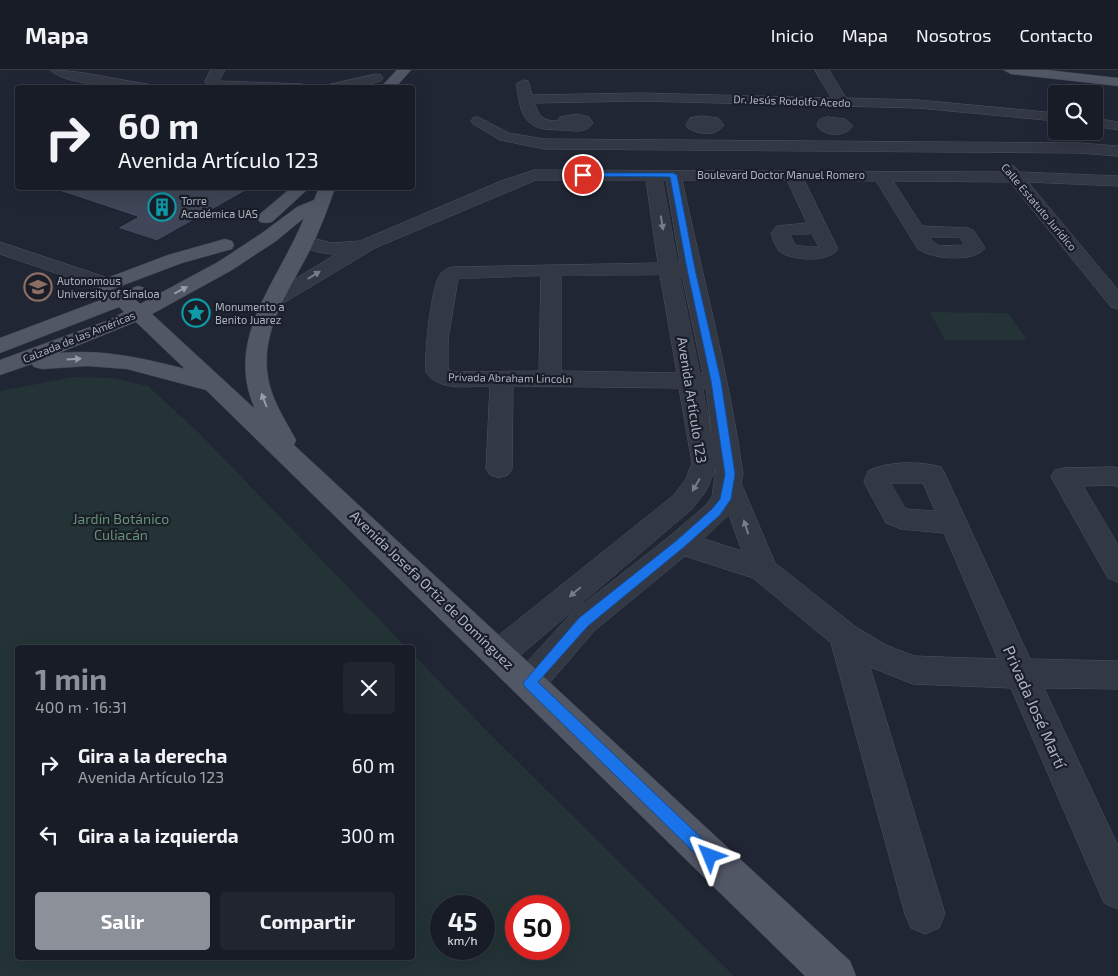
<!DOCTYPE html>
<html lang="es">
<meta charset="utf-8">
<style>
:root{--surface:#181c27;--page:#21252f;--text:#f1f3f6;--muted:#9fa1a7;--line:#363a44;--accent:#8c9099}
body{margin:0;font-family:"Exo 2",sans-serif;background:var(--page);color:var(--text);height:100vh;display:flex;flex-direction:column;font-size:19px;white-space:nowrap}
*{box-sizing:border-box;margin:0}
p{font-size:16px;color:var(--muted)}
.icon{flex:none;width:28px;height:28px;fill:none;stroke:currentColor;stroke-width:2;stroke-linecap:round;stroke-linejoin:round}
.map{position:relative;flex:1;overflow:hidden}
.side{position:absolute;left:15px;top:575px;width:400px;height:315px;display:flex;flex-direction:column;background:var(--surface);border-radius:5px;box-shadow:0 5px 20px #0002,0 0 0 1px var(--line)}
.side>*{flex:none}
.banner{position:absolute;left:15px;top:15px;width:400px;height:105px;border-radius:5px;box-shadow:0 5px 20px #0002,0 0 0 1px var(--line);background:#181c27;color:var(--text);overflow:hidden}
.buttons{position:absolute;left:1048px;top:15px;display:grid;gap:10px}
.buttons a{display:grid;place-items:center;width:55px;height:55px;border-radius:5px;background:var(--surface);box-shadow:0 5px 20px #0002,0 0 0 1px var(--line);font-size:25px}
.speed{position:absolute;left:430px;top:825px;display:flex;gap:10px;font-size:25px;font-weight:700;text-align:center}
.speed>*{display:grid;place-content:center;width:65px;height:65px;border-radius:50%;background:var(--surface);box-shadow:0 5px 20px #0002,0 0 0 1px var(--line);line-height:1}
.speed small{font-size:12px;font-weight:400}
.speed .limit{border:8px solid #d22;background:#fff;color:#111}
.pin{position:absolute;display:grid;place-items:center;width:42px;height:42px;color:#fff;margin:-21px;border:2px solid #fff;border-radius:50%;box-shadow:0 1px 5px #0007}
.me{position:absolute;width:55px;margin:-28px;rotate:314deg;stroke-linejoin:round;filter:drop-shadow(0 0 4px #0008)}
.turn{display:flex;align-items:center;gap:18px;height:105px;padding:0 20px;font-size:22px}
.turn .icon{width:65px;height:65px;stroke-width:2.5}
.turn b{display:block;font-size:35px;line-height:42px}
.round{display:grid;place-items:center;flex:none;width:52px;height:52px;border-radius:5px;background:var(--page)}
.head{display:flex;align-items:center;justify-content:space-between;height:85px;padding:0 20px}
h1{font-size:30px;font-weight:700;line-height:38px;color:var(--accent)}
.action{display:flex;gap:10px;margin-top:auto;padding:10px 20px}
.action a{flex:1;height:58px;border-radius:5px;background:var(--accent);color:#fff;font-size:20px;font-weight:700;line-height:58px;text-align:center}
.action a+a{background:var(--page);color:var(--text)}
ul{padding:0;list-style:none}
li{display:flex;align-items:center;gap:15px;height:70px;padding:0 20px}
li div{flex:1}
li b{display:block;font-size:19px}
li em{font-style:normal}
header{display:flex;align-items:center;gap:30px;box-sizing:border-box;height:70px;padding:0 25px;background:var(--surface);border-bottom:1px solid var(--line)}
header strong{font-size:24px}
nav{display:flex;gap:28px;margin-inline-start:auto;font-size:18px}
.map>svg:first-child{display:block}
.green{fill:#233336;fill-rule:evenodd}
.building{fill:#3e4657;stroke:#1b202b}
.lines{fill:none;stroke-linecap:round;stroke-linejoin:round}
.minor-casing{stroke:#4d5360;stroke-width:1}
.major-casing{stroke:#3c424e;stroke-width:1}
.minor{fill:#333845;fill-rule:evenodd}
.major{fill:#515765;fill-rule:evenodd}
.oneway{fill:#767c8a}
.oneway2{fill:#969cab}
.route{fill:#1a73e8;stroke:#114b97}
.labels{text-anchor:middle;stroke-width:4.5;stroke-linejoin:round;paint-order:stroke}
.far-street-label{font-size:11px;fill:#adb3c2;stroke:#191e29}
.far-poi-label{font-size:11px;fill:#adb3c2;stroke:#191e29;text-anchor:start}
.street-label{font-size:14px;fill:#adb3c2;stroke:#191e29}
.park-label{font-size:14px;fill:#669174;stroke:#191e29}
.near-street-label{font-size:16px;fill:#adb3c2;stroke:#191e29}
</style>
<header>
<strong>Mapa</strong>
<nav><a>Inicio</a><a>Mapa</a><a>Nosotros</a><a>Contacto</a></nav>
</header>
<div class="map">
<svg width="1118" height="906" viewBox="0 0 1118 906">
<rect width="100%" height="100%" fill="#202634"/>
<g class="green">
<polygon points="930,242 1008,243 1027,270 945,270"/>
<path d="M73,307L113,308L148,316L198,362L406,577L18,578V888H412L413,584L485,659L734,906H0V321ZM441,836H484V879H441ZM516,836H559V879H516Z"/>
</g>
<polygon class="building" points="60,118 251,118 157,171 117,158 137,147 59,121"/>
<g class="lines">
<g class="minor-casing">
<g id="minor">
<path d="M50,0C81,0 117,10 148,14L155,18C133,18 64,16 50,0Z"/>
<polygon points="211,0 225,0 219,11 302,14 309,18 210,18 205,12"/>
<path d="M815,0H829L846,28L918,30L1056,43V51L918,38L640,31L535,33C538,46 543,51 557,51L560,47L577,44L589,47L593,53C585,65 573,60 561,60C550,59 537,61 528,51C519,42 519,26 516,14L523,10L528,11L532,25L640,23L831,28Z"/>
<polygon points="376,4 381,5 383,8 381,11 353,18 326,18 328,15"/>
<path d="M701,46L718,48L724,55C716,67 699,65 688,58L686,55L690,48Z"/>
<polygon points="478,47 509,63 544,69 1079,73 1118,76 1118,86 1079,83 544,79 500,70 473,54 471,51 473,48"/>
<path d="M828,47L845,49L853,56C845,67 825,67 817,56C818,49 821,48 828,47Z"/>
<polygon points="1094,48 1118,52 1118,60 1094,56"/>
<path d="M1008,94L1014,96L1020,102L1118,106V116L1028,112L1118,220V239L1111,237L1010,112L893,111L922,156L968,158L974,161L985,178C975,193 931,189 918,179L876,111L804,110L838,179C829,193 791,191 779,181C775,176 773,169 771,163L777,156L807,153L787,110H682C703,208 729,305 743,404L741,413L775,493L856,557L886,575L914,586L998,589L944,463L901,459L886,453L864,412L868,401C888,391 920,391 941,397L945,404L1030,589L1118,591V619L1044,618L1118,776V839L1104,833L1011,618L913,614L870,597L945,844L939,858L925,864L911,858L905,844L831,573L753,508L685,486L594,561L541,623L529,628L517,623L513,613L517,603L572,543L670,466L706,435L712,427L716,398L706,421L692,439L510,594L499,598L488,594L483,584L488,574L674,425L686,409L692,393L679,318L513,316L512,399L508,405L499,408L490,405L486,399L490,316C469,316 439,322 426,302C424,286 431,217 440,205C443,200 448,198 453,197L658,193L646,110H536L375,178L280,235L273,237L266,235L263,231L266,227L336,184C324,184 304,181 297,171L300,164L307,162L314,164L316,169L332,173L360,171L501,111L534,100L1002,102L1000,99L1002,96ZM663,110H666L680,193H678ZM812,164L819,177H807L795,175L790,165ZM929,167H959L965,175L939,176ZM660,205L677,303L561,301V206ZM680,205H682L703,304L700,303ZM541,206L539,301L453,302L448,299V269L458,209ZM703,318H706L712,367ZM891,413H923L935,441L906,439ZM729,445L742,481L704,469Z"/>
<polygon points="0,172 105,207 132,229 129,233 122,235 115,233 91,215 0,184"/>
<polygon points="1114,397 1118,398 1118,417 1111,415 1083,416 1118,475 1118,512 1108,508 1051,407 1055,400 1064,398"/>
</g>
</g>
<g class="major-casing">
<g id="major">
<polygon points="397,0 411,0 395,18 380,18"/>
<polygon points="1004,0 1047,0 1118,8 1118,16 1011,4"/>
<polygon points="291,118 309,118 272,152 266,153 260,152 257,148 260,144"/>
<path d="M319,118H335C328,138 320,159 311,178C292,216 263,255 267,300C269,326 284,348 296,370L294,375L850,891L856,906H805L206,320L127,299L88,296L42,299L34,297L32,294L0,305V290L109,250L124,242L119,237L0,283V268L138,216L145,218L148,222L145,226L136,230L140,234L218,192L262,163L297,137L314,130ZM304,148C279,211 223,268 255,339L152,244L232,200L276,171ZM136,252L185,299C143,288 102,279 59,283Z"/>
<polygon points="225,169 232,171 234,175 232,179 182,193 113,219 106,221 99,219 96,215 99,211 168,185"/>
</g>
</g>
<use href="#minor" class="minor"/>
<use href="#major" class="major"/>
</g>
<defs><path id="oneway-solid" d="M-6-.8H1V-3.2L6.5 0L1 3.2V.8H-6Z" transform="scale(1.25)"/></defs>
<g class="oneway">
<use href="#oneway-solid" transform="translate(662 153) rotate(81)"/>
<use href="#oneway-solid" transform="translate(314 205) rotate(-32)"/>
<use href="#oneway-solid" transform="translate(696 415) rotate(120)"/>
<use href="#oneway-solid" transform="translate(746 457) rotate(-108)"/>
<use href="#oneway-solid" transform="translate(575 522) rotate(140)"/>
</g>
<g class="oneway2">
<use href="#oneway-solid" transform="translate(181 220) rotate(-28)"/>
<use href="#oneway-solid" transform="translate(74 289) rotate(-4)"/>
<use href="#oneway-solid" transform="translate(264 330) rotate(-111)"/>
</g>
<polygon class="route" points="583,103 673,103 677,105 695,199 721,311 735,404 731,429 720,445 684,477 588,556 538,612 715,781 718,786 715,792 710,794 704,792 525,617 523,613 579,548 676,471 712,439 720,429 725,404 711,311 687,199 670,107 580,106 579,105"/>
<defs>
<g id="building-ring" transform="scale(1.4375)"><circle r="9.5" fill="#191e29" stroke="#0f9aa8" stroke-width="1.5"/><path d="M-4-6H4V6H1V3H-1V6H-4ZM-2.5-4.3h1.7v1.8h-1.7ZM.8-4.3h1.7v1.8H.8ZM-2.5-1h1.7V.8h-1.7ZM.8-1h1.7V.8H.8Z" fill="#0f9aa8"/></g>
<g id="university-ring" transform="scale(1.4375)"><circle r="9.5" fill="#191e29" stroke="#8d6e63" stroke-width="1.5"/><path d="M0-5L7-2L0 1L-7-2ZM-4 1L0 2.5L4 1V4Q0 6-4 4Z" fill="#8d6e63"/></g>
<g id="sight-ring" transform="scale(1.4375)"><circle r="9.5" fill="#191e29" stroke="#0f9aa8" stroke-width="1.5"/><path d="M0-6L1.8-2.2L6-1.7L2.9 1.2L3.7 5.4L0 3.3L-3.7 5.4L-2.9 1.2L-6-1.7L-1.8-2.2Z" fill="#0f9aa8"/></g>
</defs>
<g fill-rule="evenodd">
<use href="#building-ring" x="162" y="137"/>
<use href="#university-ring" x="38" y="217"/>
<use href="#sight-ring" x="196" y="243"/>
</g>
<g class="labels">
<g class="far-street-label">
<text transform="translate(792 31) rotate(2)" y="4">Dr. Jesús Rodolfo Acedo</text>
<text x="781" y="109">Boulevard Doctor Manuel Romero</text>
<text transform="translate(1039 137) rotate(50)" y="4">Calle Estatuto Jurídico</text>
<text transform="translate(79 267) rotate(-22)" y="4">Calzada de las Américas</text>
<text transform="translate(510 308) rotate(1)" y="4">Privada Abraham Lincoln</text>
</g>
<g class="far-poi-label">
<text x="181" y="135">Torre<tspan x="181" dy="13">Académica UAS</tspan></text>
<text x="57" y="215">Autonomous<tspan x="57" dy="13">University of Sinaloa</tspan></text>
<text x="215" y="241">Monumento a<tspan x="215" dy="13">Benito Juarez</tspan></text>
</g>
<g class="street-label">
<text transform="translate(692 330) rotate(81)" y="5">Avenida Artículo 123</text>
<text transform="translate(432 520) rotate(44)" y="5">Avenida Josefa Ortiz de Domínguez</text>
</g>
<g class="park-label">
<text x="121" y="454">Jardín Botánico<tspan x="121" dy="16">Culiacán</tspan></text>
</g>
<g class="near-street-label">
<text transform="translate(1035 637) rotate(66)" y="6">Privada José Martí</text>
</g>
</g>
</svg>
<div class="buttons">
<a><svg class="icon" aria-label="search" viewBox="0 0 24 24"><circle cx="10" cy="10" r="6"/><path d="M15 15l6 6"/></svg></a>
</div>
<div class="speed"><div>45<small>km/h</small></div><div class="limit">50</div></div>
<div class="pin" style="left:583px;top:105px;background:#d93025"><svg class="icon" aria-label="arrive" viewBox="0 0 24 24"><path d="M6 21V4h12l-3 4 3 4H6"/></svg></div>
<svg class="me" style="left:710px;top:786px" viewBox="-20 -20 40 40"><path d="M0-17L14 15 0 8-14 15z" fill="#1a73e8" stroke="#fff" stroke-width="4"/></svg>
<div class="banner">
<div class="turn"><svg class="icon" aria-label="right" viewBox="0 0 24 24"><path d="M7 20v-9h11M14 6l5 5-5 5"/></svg><div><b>60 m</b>Avenida Artículo 123</div></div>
</div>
<section class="side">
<div class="head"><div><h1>1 min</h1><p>400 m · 16:31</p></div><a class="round"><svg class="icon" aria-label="close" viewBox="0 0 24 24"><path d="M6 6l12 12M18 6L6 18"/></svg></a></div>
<ul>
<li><svg class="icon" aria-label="right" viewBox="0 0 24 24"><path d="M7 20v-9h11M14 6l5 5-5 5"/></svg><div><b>Gira a la derecha</b><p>Avenida Artículo 123</p></div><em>60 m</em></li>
<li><svg class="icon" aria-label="left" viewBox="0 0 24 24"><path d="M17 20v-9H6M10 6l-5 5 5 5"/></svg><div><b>Gira a la izquierda</b></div><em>300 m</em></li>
</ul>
<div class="action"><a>Salir</a><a>Compartir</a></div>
</section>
</div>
